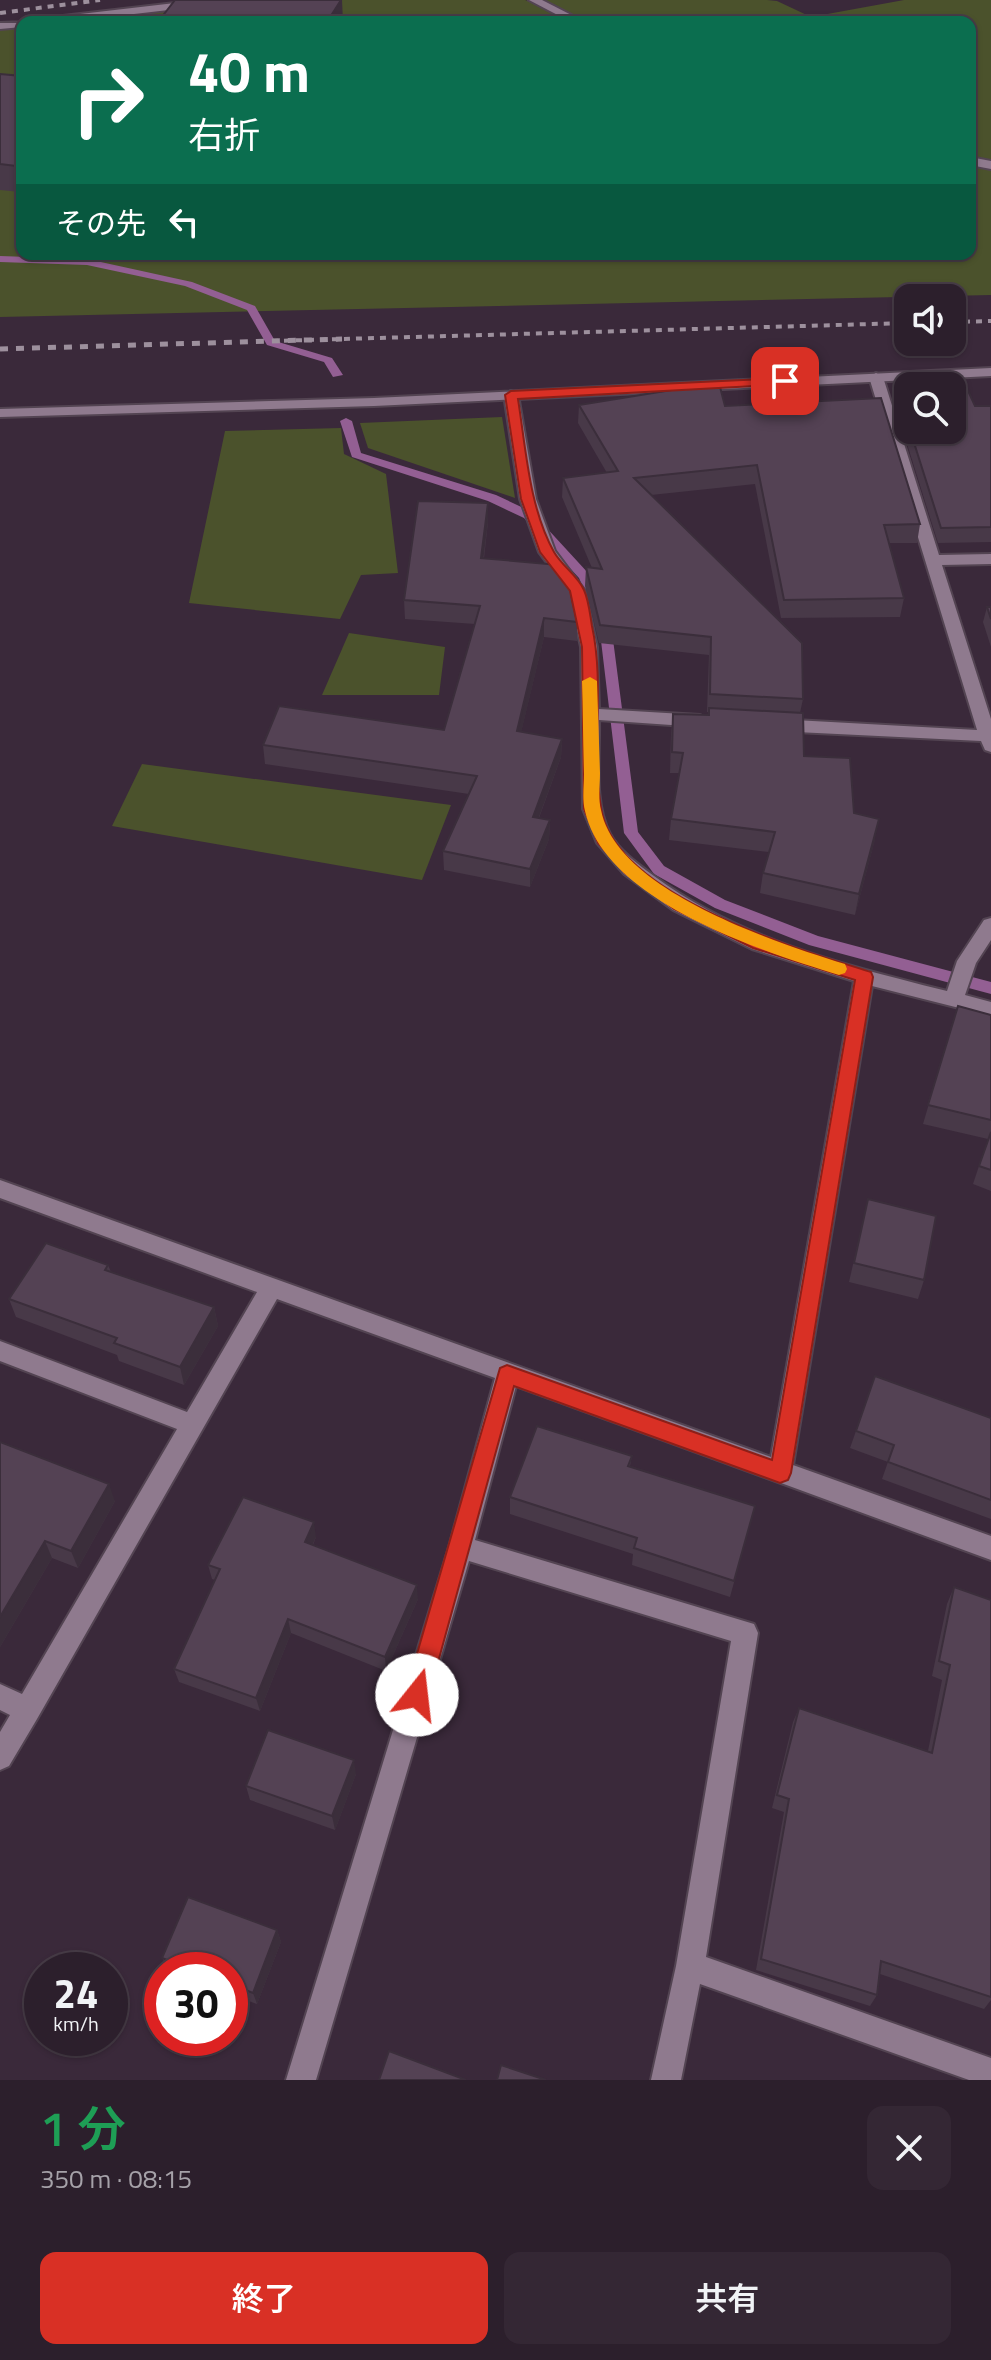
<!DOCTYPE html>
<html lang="ja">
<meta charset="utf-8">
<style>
:root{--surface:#2c1f2c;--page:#342734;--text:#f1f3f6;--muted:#a6a2a9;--line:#483d48;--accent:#d93025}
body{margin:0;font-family:"Titillium Web","Noto Sans JP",sans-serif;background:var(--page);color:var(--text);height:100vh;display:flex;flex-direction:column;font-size:30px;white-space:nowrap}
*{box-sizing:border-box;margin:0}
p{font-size:26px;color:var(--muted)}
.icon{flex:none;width:44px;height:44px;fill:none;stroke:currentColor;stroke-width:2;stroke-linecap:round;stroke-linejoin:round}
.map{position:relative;height:2080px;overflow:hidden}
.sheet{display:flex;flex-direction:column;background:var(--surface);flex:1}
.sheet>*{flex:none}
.guide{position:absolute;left:16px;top:16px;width:960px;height:244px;border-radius:16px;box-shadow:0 2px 6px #0004,0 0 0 2px var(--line);background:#0b6e4f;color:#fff;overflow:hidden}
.controls{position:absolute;left:894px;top:284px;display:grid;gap:16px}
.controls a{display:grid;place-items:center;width:72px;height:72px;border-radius:16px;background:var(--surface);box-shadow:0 2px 6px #0004,0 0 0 2px var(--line);font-size:40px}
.speed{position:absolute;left:24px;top:1952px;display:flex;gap:16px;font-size:40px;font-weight:700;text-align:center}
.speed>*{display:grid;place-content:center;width:104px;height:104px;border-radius:50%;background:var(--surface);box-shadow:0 2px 6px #0004,0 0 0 2px var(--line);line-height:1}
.speed small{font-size:20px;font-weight:400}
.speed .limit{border:12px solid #d22;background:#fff;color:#111}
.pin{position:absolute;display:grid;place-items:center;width:68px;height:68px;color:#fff;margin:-34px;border-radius:16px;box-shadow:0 4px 12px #0006}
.me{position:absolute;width:88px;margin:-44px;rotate:16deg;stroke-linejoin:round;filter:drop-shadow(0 0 6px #0008)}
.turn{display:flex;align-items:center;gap:28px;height:168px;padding:0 40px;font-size:36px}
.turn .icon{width:104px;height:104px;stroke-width:2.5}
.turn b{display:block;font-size:56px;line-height:68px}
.then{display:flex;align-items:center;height:76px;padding:0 40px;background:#0003;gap:16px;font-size:30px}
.round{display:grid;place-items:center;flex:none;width:84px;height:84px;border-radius:16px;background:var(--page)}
.headline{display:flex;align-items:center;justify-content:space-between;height:136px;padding:0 40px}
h1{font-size:48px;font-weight:600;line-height:60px;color:#1e9e55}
.button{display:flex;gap:16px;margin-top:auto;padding:16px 40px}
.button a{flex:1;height:92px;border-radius:16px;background:var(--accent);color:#fff;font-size:32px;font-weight:600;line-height:92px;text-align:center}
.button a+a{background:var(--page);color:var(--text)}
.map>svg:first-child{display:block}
.green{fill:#4b522c}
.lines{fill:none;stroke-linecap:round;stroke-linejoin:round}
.stream{fill:#935f93;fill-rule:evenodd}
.minor-casing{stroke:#534452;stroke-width:4}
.tertiary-casing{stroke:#534452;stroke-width:4}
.minor{fill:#8f7a8e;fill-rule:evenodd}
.tertiary{fill:#8f7a8e;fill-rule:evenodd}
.rail-far1{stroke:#9d909d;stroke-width:4;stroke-dasharray:6 6;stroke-linecap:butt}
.rail{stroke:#9d909d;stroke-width:5;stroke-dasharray:8 8;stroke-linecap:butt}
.wall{fill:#483948;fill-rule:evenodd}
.shaded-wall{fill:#3b2e3b}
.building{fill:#544254;stroke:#3b2e3b;stroke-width:2}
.route{fill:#d93025;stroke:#8d1f18;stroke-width:2}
.slow{fill:#f59e0b}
</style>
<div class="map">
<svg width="991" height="2080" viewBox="0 0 991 2080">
<rect width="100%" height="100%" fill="#3a293a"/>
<g class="green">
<polygon points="228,0 525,0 545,7 537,0 767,0 777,1 811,17 904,0 991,0 991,295 0,317 0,26 22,24 22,254 970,254 970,22 37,22"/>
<polygon points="502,417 515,498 368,448 360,423"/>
<polygon points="341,428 344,454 386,474 398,573 361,575 340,619 189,603 225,431"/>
<polygon points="349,633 445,647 439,695 322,695"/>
<polygon points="142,764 451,805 422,880 112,826"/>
</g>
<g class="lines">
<g class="stream">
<polygon points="0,256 87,259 192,282 255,306 275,341 332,358 343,375 333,377 324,362 267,345 247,310 185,286 87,265 0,262"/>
<polygon points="346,418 352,421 361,453 496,495 532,512 589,574 599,596 598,599 588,599 579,578 524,518 488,501 352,457 340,421"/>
<polygon points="605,620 611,624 638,832 664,866 725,900 818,936 991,982 991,994 809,945 715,908 654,874 624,833 599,624"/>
</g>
<g class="minor-casing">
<g id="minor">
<polygon points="201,0 234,0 229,3 65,22 32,22 37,19"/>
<polygon points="529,0 542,0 585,22 571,22"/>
<polygon points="22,22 22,27 0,29 0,23 26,22"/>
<polygon points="970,157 991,161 991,169 970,165"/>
<polygon points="876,373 883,377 939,555 991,554 991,564 942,565 991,719 991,752 985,750 981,741 776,731 767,725 776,719 977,730 869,377"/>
<path d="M511,391L518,395L536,499L555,551L585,591L597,647L599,709L700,715L709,721L700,727L599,720C600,756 593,802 610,834C619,851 639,865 654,876C741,940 844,965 947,991L957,961L984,920L991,918V940L976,963L965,995L991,1002V1016L872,986L793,1465L991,1536V1560L516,1386L475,1540L754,1624L758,1633L706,1957L991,2058V2080H969L700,1984L681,2080H651L676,1966L731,1641L469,1561L316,2080H286L449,1547L495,1378L277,1299L37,1719L9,1766L0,1770V1732L10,1715L0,1710V1684L22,1694L177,1429L0,1361V1341L187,1412L257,1292L0,1198V1180L771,1457L854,981L752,949L673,910L624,874L597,843L583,809L581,647L569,592L539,552L520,499L504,395Z"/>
</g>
</g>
<g class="tertiary-casing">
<polygon id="tertiary" points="991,368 991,376 374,406 0,417 0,409 374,398"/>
</g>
<use href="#minor" class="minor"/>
<use href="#tertiary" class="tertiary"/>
<g class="rail-far1">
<polyline points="0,13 100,0"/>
<polyline points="952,322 991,321"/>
<polyline points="272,341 908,323"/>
</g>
<polyline class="rail" points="0,349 342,339"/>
</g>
<g class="wall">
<polygon points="0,74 22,76 21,192 0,190"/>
<path d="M902,384L975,406H991V542L938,543L898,415ZM908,398L952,430H908Z"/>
<polygon points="579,405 725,406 920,524 917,543 889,543 904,598 900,617 781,618 755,484 651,495 803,699 800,713 804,756 854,813 875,839 855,915 760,893 763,873 769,852 669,840 671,819 679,773 670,773 671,734 673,714 708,715 709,712 707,712 709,655 599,643 585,586 586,567 592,568 562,497 563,478 607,473 578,423"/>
<polygon points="488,503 488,522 484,558 577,622 577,641 544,637 521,732 562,739 561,757 539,818 550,820 549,839 530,887 444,870 443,851 469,794 265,764 263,745 444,730 475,624 405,619 404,600"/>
<polygon points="987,607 991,607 991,647 983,622"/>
<polygon points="958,1006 991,1015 991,1191 973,1184 988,1139 923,1124"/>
<polygon points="868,1199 924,1280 918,1299 849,1282"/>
<polygon points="108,1265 111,1272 214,1307 218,1326 184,1385 119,1361 117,1355 16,1317 9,1299"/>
<polygon points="991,1418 991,1519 882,1479 888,1462 850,1448 856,1431"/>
<polygon points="0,1442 115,1501 78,1568 52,1558 0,1647"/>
<polygon points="632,1456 630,1466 755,1506 730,1597 632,1565 633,1554 510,1514 510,1497"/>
<polygon points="316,1537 313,1545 418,1599 386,1671 291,1633 260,1711 179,1682 174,1669 215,1580 212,1579 208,1565"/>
<polygon points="954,1587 991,1600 991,2000 984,2009 880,1974 877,1995 870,2006 756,1970 784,1812 772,1808 793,1722 799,1708 928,1751 942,1680 932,1676 947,1604"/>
<polygon points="356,1774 335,1830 250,1800 246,1786"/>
<polygon points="277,1930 281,1942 257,2004 230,1994 230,1970 170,1970 168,1969 162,1958"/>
</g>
<g class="shaded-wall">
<polygon points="341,0 342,0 343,22 327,22"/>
<polygon points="22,159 22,191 21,192 16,166"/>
<polygon points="488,503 488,522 481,577 481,558"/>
<polygon points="544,618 544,637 517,750 517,731"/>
<polygon points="562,739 561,757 532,836 533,817"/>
<polygon points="879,819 875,839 855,915 859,894"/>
<polygon points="550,820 549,839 530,887 530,869"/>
<polygon points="214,1307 218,1326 184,1385 180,1367"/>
<polygon points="109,1484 115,1501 78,1568 71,1551"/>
<polygon points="314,1522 316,1537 307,1556 305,1542"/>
<polygon points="45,1541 52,1558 0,1647 0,1617"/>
<polygon points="417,1585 418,1599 386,1671 385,1657"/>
<polygon points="288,1619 291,1633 260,1711 256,1698"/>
<polygon points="354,1760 356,1774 335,1830 332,1816"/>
<polygon points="277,1930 281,1942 257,2004 253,1993"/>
</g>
<g class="building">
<polygon points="175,0 341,0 327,22 158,22"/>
<polygon points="0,74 22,76 22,159 16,166 0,164"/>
<polygon points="964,382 975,406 991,406 991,527 941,528 910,430 952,430 952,386 908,386 908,398 902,384"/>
<polygon points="720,387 725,406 881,398 920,524 884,525 904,598 784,600 757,465 634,478 802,643 803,699 710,694 711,637 600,625 586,567 602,569 563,478 618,471 579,405 684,388"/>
<polygon points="901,400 908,400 908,423"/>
<polygon points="418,501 488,503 481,558 559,565 567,575 577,622 544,618 517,731 562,739 533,817 550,820 530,869 443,851 477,776 263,745 279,706 444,730 480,606 404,600"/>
<polygon points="987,607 991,607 991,619"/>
<polygon points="709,708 803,713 804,756 850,758 854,813 879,819 859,894 763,873 775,832 671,819 683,753 672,752 673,714 709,715"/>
<polygon points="958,1006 991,1015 991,1120 928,1105"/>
<polygon points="991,1132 991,1170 979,1166"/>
<polygon points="868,1199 936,1216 924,1280 854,1263"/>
<polygon points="46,1243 108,1265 105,1270 214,1307 180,1367 114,1343 117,1338 9,1299"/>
<polygon points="875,1376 991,1418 991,1500 888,1462 894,1445 856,1431"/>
<polygon points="537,1426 632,1456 628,1466 755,1506 734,1581 634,1548 637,1538 510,1497"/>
<polygon points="0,1442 109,1484 71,1551 45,1541 0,1617"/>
<polygon points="243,1497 314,1522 305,1542 417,1585 385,1657 288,1619 256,1698 174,1669 220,1569 208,1565"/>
<polygon points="954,1587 991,1600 991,1997 881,1961 877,1995 761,1959 789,1799 777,1795 799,1708 932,1753 950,1665 939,1661"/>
<polygon points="268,1730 354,1760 332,1816 246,1786"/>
<polygon points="188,1897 277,1930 253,1993 230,1984 230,1970 193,1970 162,1958"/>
<polygon points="389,2051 466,2080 379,2080"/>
<polygon points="501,2065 546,2080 497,2080"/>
</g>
<path class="route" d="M785,378L791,381L789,384L518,399C526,449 529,507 554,552C562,566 578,576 584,590C589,601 590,615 592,626C605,685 591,748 601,808C614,896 798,949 871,972L873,977L791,1473L788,1480L780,1483L514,1386L429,1695L425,1703L417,1707L408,1703L405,1695L500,1368L507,1365L772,1460L855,980L753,948L674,909L625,873L598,843L584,809L582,647L570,591L540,552L521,499L505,395L511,391Z"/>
<path class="slow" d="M590,677L597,681C598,712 599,743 600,773C600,785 598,798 601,810C617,891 775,942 845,964L847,969L845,973L839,975C761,951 605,901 585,811C582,799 584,786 584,774C583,743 583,712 582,681Z"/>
</svg>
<div class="controls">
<a><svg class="icon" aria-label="sound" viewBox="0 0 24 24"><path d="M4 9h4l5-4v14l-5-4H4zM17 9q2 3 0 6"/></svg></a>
<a><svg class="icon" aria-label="search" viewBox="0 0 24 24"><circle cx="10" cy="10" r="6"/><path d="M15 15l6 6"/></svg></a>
</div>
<div class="speed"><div>24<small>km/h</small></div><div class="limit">30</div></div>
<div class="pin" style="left:785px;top:381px;background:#d93025"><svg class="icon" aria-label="arrive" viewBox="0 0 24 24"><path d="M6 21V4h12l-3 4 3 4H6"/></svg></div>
<svg class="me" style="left:417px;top:1695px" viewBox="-20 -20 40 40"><circle r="19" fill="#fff"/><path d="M0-13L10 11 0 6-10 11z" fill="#d93025"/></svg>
<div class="guide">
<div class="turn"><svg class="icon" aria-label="right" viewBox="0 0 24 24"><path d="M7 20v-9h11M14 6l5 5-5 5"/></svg><div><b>40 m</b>右折</div></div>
<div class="then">その先<svg class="icon" aria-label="left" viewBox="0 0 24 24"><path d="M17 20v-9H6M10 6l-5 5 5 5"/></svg></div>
</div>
</div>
<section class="sheet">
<div class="headline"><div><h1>1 分</h1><p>350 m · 08:15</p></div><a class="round"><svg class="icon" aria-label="close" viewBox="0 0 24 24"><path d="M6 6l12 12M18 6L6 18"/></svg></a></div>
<div class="button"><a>終了</a><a>共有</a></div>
</section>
